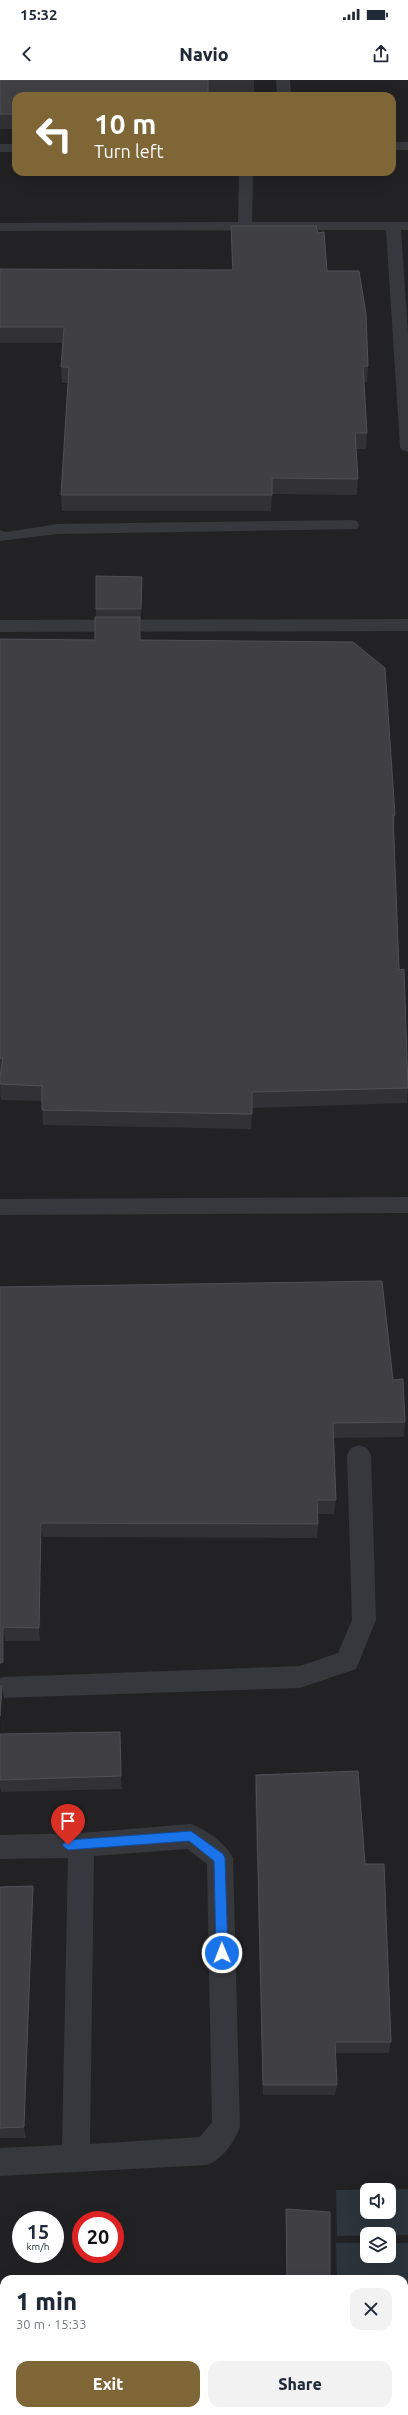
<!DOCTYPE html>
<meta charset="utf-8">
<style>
:root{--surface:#fff;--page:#f2f2f3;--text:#1f2937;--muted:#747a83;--accent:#7e6636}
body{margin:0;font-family:Ubuntu,sans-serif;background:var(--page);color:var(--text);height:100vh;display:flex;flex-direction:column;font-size:15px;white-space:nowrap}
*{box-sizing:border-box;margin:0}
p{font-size:13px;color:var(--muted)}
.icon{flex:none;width:22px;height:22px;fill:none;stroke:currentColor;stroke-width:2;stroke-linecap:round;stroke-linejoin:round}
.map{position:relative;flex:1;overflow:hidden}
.side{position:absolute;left:0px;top:2195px;width:408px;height:140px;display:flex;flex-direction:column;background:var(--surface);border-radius:12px 12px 0 0;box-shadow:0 4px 16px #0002}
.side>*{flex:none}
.hud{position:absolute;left:12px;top:12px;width:384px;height:84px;border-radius:12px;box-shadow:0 4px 16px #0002;background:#7e6636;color:#fff;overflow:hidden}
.tools{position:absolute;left:360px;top:2103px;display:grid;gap:8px}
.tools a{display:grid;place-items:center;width:36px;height:36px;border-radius:8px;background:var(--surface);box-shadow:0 4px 16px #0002;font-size:20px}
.speed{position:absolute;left:12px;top:2131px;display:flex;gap:8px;font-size:20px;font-weight:700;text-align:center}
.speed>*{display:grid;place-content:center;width:52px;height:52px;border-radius:50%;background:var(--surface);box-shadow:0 4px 16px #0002;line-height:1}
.speed small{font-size:10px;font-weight:400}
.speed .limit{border:6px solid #d22;background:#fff;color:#111}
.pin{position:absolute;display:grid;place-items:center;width:34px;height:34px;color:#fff;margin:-41px -17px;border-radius:50% 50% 50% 0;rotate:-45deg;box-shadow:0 0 4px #0007}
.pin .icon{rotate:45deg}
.me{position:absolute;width:44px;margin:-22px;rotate:359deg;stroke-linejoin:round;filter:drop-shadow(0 0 3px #0008)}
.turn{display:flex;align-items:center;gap:14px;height:84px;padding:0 16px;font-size:18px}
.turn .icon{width:52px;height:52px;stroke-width:2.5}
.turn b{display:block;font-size:28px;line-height:34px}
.round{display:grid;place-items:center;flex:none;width:42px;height:42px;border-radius:12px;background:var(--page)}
.overview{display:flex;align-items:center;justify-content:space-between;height:68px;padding:0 16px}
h1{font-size:24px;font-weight:800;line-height:30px}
.action{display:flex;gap:8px;margin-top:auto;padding:8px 16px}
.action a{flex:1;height:46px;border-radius:12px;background:var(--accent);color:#fff;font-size:16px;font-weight:800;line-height:46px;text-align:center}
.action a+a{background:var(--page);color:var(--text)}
.status{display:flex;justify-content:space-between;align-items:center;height:28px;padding:0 20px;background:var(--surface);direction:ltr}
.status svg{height:11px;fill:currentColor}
header{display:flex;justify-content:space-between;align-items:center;height:52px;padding:0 16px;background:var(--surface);font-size:18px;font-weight:800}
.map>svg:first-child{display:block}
.built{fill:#222225;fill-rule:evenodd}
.water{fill:#2c353c;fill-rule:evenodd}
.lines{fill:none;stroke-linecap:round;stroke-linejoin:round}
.minor{fill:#37383d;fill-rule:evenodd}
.wall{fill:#323236}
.shaded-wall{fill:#212124}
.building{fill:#3f3f44;stroke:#4f5156}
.route{fill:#1a73e8;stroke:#114b97}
</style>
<div class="status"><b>15:32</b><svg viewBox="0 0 49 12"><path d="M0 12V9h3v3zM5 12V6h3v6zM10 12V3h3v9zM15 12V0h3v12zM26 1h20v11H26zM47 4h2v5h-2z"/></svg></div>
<header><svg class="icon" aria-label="back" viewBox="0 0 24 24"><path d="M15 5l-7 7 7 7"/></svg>Navio<svg class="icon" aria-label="share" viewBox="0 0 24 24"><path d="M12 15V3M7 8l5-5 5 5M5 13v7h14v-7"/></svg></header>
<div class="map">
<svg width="408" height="2335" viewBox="0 0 408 2335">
<rect width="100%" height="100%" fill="#161618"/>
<path class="built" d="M0,0H408V2335H0ZM16,16H392V92H16ZM367,2110H389V2132H367ZM21,2140H55V2174H21ZM81,2140H115V2174H81ZM367,2154H389V2176H367ZM4,2199H404V2331H4Z"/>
<g class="water">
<path d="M408,2109V2155L337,2156L336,2110ZM367,2110H389V2132H367Z"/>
<polygon points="336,2163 367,2163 367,2176 389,2176 389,2163 408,2163 408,2210 404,2210 404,2199 337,2199"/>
</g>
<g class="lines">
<g class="minor">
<polygon points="276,0 290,0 291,16 277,16"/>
<rect x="392" y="62" width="16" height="8"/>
<rect x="0" y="64" width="16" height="8"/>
<polygon points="239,92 253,92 252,142 408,142 408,150 401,150 408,253 408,372 402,370 400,367 386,150 0,151 0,143 238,142"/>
<polygon points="351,440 357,441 359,445 357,449 58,454 0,461 0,450 6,452 58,444"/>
<polygon points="408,539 408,551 0,552 0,540"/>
<polygon points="408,1117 408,1133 0,1135 0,1119"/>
<polygon points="359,1365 367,1368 371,1375 376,1540 356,1589 300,1608 0,1618 0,1598 4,1597 300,1586 338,1573 352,1540 347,1375 351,1368"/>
<path d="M191,1744C206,1750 226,1763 233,1778L240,2047C234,2062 223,2079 207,2085L0,2096V2068L62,2065L68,1778L0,1779V1755L81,1753ZM187,1769L207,1784L212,2042L200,2057L90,2064L94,1776Z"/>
</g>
</g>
<g class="wall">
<polygon points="0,0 254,0 254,15 208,14 16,16 16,49 0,49"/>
<polygon points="231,146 327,191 368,286 367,302 364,302 367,353 366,369 356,369 358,399 357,415 272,414 271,431 62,431 61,415 68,303 62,303 61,287 63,263 0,263 0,189 232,190 231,162"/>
<polygon points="142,497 141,538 140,538 141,560 395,735 394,751 399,890 408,1004 407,1023 252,1028 251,1049 43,1045 42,1021 1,1020 0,1013 1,994 0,994 0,559 95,560 96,537 96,529"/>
<polygon points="0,1207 393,1300 405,1342 404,1357 333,1358 336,1420 334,1434 318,1434 318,1444 317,1458 43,1457 40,1561 5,1561 5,1595 0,1597"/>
<polygon points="0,1606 2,1606 4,1619 2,1654 121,1665 122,1709 1,1712 0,1722"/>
<polygon points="256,1695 365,1784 391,1962 389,1973 335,1973 337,2005 335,2015 263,2015 255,1707"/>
<polygon points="33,1806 34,1818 26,2058 0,2058 0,1807"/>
<polygon points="286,2129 330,2199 287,2199 286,2134"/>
</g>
<g class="shaded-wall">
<polygon points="142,497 142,506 141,538 141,529"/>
<polygon points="140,537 141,553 140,577"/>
<polygon points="41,1443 43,1457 40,1561 39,1548"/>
<polygon points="3,1547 5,1561 5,1595 0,1597 0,1583"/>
<polygon points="2,1606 4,1619 1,1667 0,1661 0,1636"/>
<polygon points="120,1652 121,1665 122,1709 121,1696"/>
<polygon points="0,1707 1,1712 0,1722"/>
<polygon points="33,1806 34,1818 26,2058 24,2047"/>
</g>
<g class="building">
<polygon points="0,0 208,0 208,16 16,16 16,34 0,34"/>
<polygon points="231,146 316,146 318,153 324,152 327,191 359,191 366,234 368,286 363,286 367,353 355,353 358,399 272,398 272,415 61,415 69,287 61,287 64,247 0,247 0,189 233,190"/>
<polygon points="96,496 142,497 141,529 96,529"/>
<polygon points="95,537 140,537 140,560 353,562 385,588 395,735 393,735 399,890 404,889 408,1008 252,1012 252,1034 42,1030 42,1006 0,1004 0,998 3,978 0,978 0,559 95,560"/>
<polygon points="382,1201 393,1300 403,1299 405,1342 333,1343 336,1420 317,1420 318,1444 41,1443 39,1548 3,1547 3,1582 0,1583 0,1207"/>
<polygon points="0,1606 2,1606 0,1636"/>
<polygon points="120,1652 121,1696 0,1700 0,1654"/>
<polygon points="358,1691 365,1784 384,1784 391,1962 335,1962 337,2005 263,2005 256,1695"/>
<polygon points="33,1806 24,2047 0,2048 0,1807"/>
<polygon points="286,2129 330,2132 330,2199 287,2199"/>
<polygon points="404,2329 408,2329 408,2335 0,2335 0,2334 145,2331 145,2334 311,2331 404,2331"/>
</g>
<polygon class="route" points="191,1751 223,1774 225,1778 228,1873 222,1878 216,1873 214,1781 189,1761 68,1770 62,1765 68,1760"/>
</svg>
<div class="tools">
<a><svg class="icon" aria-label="sound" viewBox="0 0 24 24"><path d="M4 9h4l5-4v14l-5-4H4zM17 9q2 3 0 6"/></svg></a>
<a><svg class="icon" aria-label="layers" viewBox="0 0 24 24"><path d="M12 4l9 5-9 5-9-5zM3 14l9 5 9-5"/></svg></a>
</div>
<div class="speed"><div>15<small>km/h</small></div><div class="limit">20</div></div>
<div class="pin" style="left:68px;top:1765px;background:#d93025"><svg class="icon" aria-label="arrive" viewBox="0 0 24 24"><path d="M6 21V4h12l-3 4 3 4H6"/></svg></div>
<svg class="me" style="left:222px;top:1873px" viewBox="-20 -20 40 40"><circle r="17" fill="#1a73e8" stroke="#fff" stroke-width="3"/><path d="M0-11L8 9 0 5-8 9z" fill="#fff"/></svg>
<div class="hud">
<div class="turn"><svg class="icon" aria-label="left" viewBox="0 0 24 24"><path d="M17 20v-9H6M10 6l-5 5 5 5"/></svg><div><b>10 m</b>Turn left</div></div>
</div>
<section class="side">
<div class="overview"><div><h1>1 min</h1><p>30 m · 15:33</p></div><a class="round"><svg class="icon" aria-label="close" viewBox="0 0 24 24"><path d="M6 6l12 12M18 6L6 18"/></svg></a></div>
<div class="action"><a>Exit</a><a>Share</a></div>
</section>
</div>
